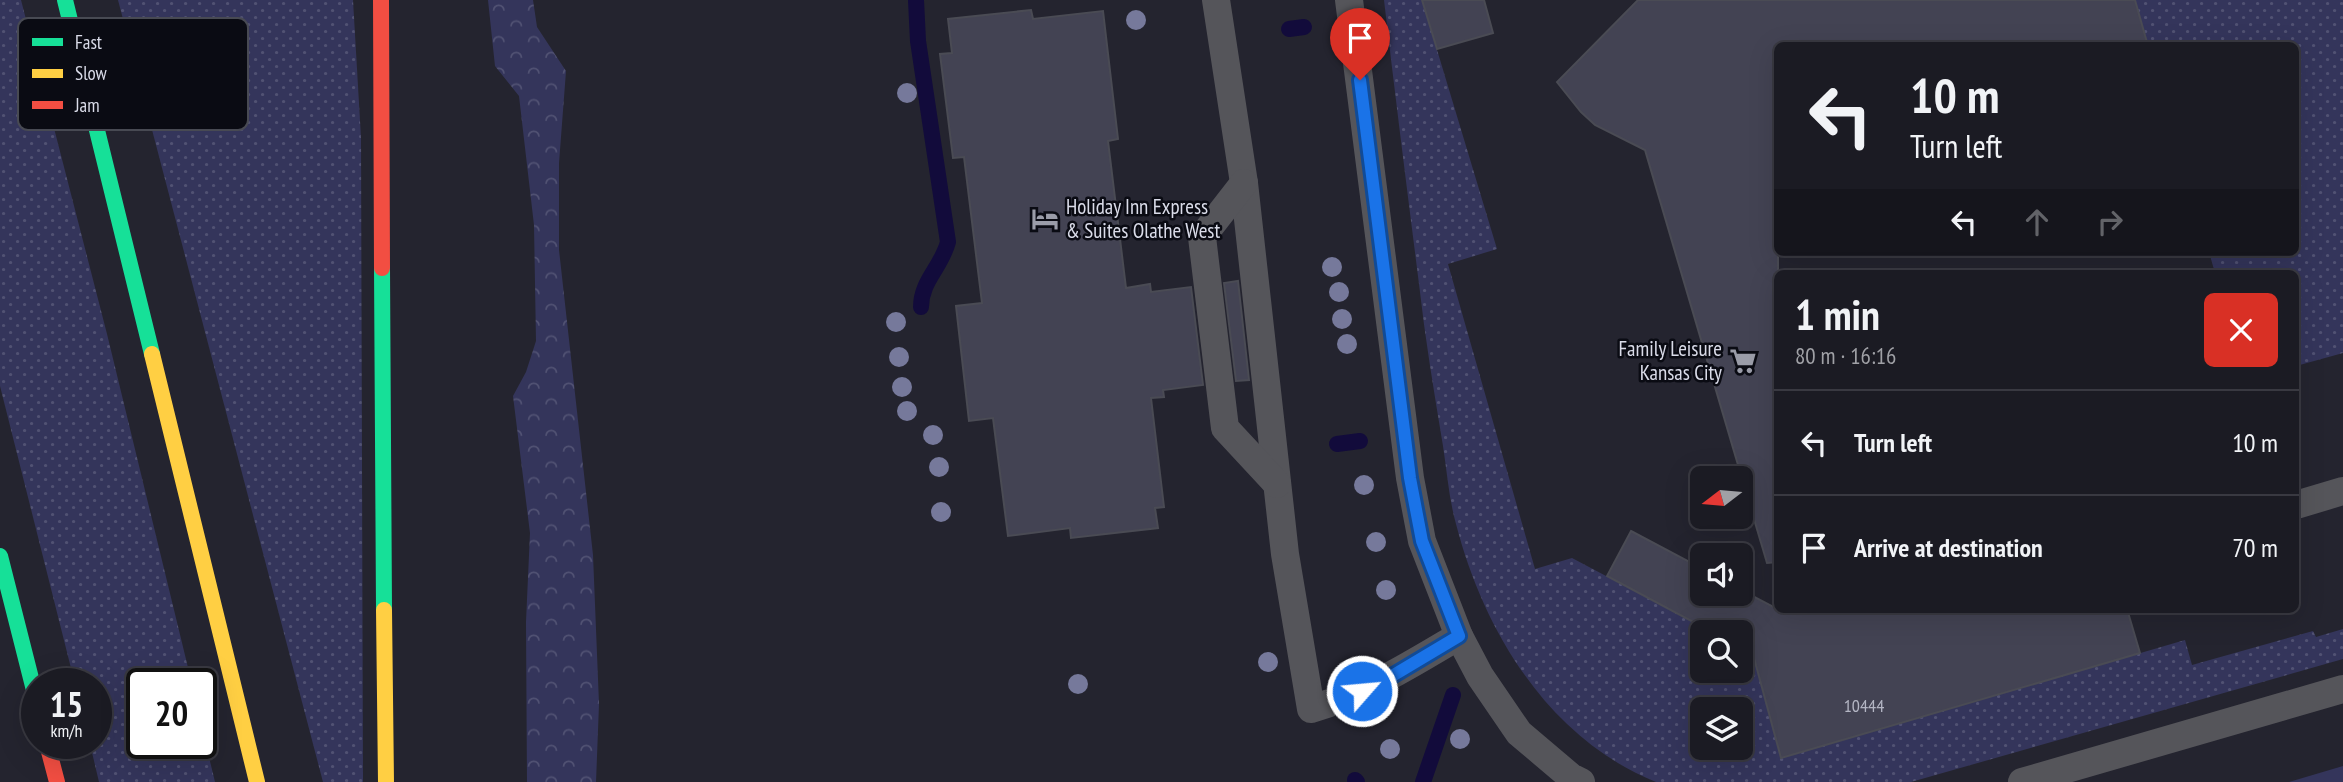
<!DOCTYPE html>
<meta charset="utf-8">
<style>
:root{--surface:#1b1b23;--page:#282830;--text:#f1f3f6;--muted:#a0a1a6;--line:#393941}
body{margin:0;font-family:"PT Sans Narrow",sans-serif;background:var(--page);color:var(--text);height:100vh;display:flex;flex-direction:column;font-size:26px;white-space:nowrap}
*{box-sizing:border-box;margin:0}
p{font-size:23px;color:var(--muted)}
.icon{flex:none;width:38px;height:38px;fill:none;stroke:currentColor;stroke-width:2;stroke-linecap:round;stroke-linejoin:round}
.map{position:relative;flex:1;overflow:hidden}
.sheet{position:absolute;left:1774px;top:270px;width:525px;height:343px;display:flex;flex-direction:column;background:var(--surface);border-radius:10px;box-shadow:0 7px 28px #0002,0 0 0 2px var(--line)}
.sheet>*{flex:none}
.guide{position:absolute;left:1774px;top:42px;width:525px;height:214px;border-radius:10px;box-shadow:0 7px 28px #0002,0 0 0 2px var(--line);background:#1b1b23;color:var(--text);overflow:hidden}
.needle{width:46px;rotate:254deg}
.fabs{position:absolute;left:1690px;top:466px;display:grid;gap:14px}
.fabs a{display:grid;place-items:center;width:63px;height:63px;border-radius:10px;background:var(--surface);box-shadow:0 7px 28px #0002,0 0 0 2px var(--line);font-size:35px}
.speed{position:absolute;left:21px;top:668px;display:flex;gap:14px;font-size:35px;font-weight:700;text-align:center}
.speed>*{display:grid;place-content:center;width:91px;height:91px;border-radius:50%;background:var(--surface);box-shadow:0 7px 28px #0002,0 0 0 2px var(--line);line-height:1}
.speed small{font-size:18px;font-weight:400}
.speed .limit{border:4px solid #111;border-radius:10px;background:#fff;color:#111}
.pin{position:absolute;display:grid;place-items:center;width:60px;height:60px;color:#fff;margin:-72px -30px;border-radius:50% 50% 50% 0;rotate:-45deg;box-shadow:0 0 7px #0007}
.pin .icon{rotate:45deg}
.me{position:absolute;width:77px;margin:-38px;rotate:63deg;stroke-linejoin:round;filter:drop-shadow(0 0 5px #0008)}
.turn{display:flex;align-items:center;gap:24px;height:147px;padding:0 21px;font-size:32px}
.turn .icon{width:91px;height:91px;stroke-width:2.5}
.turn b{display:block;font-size:49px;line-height:60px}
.lanes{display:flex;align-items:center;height:66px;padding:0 21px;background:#0003;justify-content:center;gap:35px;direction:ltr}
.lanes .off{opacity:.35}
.round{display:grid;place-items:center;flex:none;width:74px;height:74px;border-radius:10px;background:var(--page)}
.head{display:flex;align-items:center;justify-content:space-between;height:119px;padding:0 21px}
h1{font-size:42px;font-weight:600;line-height:52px}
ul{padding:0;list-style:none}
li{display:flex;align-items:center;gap:21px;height:105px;padding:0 21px;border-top:2px solid var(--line)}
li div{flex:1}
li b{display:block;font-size:26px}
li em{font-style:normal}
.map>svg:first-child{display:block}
.grass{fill:url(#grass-dots);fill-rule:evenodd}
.forest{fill:url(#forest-crowns)}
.pitch{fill:#34355b}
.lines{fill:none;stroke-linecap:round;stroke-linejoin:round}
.stream{stroke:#120b3b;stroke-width:16}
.building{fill:#434353;stroke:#4a4b54;stroke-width:2}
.lane{stroke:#55555a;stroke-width:28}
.fast{stroke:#16e098;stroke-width:16}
.slow{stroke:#ffcf43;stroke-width:16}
.jam{stroke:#f24e42;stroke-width:16}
.tree{fill:#76799b}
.route-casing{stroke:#114b97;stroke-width:18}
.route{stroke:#1a73e8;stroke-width:12}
.labels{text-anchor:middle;stroke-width:5;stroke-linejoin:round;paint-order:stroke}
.number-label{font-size:18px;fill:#b4b6c4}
.poi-label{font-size:21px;fill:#dadce9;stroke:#0a0b13;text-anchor:start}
.key{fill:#0a0b13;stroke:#484a53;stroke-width:2}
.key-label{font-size:19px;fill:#dadce9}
</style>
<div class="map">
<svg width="2343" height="782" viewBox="0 0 2343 782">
<defs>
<pattern id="grass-dots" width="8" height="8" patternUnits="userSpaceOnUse" patternTransform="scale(1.75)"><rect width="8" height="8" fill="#34355b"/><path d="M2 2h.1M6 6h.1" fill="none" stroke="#515273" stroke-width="1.8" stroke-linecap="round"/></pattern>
<pattern id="forest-crowns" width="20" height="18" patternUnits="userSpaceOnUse" patternTransform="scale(1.75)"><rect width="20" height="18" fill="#34355b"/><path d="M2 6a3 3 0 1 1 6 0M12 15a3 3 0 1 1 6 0" fill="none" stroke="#515273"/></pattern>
</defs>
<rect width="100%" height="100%" fill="#24242f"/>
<g class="grass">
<polygon points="0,0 21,0 107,334 192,684 142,684 142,744 201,744 201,724 215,782 99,782 90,744 96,744 96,684 75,684 0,386"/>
<polygon points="118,0 353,0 361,138 363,782 323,782"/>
<path d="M1384,0H1422L1497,249L1448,264L1535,569L1572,558L1712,632H1703V670H1741V649L1744,651L1752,649L1781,758L2185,640L2192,665L2313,631L2316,637L2343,629V659L1911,782H1656C1549,739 1484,632 1456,524C1449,499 1447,472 1443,446C1434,392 1425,338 1419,284C1407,189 1395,95 1384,0ZM1703,709H1741V747H1703Z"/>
<polygon points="2135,0 2343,0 2343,353 2296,366 2296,273 2215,273 2209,252 2296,252 2296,46 2148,45"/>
</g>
<polygon class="forest" points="488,0 533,0 537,27 566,71 559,163 559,250 593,555 599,704 596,782 527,782 526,622 530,533 513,396 526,372 536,341 534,225 519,96 495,66"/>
<polygon class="pitch" points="2343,766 2343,782 2289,782"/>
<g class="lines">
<g class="stream">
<path d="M916,0L918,41L948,242C941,268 921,281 921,307"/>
<polyline points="1289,29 1304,27"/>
<polyline points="1337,444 1360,441"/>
<polyline points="1355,780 1357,782"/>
<polyline points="1423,782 1453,695"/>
</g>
</g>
<g class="building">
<polygon points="1422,0 1484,0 1493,33 1437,49"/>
<polygon points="1638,0 2135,0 2148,46 1778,46 1778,562 1767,563 1645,150 1595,125 1581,112 1557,82"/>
<polygon points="1031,10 1033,19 1103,11 1118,139 1108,141 1126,288 1150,284 1151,292 1191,287 1203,385 1163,390 1164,397 1151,398 1164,507 1155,508 1158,528 1071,538 1070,528 1008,536 993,418 969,421 956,306 982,303 964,157 953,158 940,54 952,53 948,19"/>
<polygon points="1238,281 1249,380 1236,381 1224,283"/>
<polygon points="1631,531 1703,569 1703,593 1741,593 1741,590 1781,611 1780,609 2127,609 2140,653 1781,758 1747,632 1712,632 1607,576"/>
</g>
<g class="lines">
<g class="lane">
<path d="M1216,0L1244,183L1285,554L1311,709C1366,693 1410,665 1459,636"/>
<polyline points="1349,0 1410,478 1422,541 1459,636 1480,676 1519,733 1571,777 1581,782"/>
<polyline points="1244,183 1202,237 1225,428 1277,484"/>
<polyline points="2296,505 2343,491"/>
<polyline points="2022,782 2343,689"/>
</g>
<g class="fast">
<polyline points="65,0 152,354"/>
<polyline points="382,268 384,610"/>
<polyline points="0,556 37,702"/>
</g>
<g class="slow">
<polyline points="152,354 257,782"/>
<polyline points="384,610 386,782"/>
</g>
<g class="jam">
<polyline points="381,0 382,268"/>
<polyline points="47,744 57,782"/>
</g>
</g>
<g class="tree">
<circle cx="1136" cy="20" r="10"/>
<circle cx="907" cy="93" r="10"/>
<circle cx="1332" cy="267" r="10"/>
<circle cx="1339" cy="292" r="10"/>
<circle cx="1342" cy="319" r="10"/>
<circle cx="896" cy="322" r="10"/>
<circle cx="1347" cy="344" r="10"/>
<circle cx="899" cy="357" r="10"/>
<circle cx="902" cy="387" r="10"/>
<circle cx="907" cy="411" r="10"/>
<circle cx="933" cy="435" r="10"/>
<circle cx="939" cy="467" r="10"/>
<circle cx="1364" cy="485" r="10"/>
<circle cx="941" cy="512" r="10"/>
<circle cx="1376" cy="542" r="10"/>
<circle cx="1386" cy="590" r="10"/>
<circle cx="1268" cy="662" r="10"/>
<circle cx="1078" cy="684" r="10"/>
<circle cx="1460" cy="739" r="10"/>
<circle cx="1390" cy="749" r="10"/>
</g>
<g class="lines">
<g class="route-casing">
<polyline id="route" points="1360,80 1410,478 1422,541 1459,636 1382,682 1362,691"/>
</g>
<use href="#route" class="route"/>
</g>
<defs>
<g id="hotel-bare" transform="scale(2.1)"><path d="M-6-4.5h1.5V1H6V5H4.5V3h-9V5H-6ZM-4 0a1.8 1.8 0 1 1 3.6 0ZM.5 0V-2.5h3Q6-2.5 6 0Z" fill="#9a9ca8" stroke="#0a0b13" stroke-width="2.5" paint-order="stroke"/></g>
<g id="supermarket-bare" transform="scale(2.1)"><path d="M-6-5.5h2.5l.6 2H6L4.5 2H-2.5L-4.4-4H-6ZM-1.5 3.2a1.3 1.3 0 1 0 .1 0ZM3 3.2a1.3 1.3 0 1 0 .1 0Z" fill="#9a9ca8" stroke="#0a0b13" stroke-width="2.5" paint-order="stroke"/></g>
</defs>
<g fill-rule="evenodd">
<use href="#hotel-bare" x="1045" y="219"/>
<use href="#supermarket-bare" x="1743" y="361"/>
</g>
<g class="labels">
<g class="number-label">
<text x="1864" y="712">10444</text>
</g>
<g class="poi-label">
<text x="1066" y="214">Holiday Inn Express<tspan x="1066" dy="24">&amp; Suites Olathe West</tspan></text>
<text x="1722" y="356" text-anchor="end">Family Leisure<tspan x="1722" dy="24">Kansas City</tspan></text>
</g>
</g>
<rect x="18" y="18" width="230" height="112" rx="10" class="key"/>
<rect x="32" y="38" width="31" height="8" fill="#16e098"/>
<rect x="32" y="69" width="31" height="9" fill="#ffcf43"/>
<rect x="32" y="101" width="31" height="8" fill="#f24e42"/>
<g class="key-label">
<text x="75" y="49">Fast</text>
<text x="75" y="80">Slow</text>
<text x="75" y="112">Jam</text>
</g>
</svg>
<div class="fabs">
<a><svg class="needle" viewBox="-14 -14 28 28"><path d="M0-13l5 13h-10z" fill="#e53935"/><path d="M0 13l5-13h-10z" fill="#a0a1a6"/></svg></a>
<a><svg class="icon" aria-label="sound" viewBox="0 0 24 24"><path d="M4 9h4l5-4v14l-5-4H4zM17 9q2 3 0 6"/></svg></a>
<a><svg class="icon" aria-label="search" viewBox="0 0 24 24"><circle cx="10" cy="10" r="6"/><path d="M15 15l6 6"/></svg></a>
<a><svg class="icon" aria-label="layers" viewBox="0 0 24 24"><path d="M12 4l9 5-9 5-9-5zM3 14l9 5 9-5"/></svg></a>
</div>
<div class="speed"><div>15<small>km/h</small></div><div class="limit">20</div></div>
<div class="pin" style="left:1360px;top:80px;background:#d93025"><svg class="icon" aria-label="arrive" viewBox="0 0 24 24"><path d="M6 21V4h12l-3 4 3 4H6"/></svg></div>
<svg class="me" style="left:1362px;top:691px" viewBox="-20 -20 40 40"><circle r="17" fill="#1a73e8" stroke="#fff" stroke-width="3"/><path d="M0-11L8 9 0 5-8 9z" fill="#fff"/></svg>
<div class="guide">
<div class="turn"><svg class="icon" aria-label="left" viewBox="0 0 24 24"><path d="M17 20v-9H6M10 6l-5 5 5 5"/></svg><div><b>10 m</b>Turn left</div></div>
<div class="lanes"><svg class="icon" aria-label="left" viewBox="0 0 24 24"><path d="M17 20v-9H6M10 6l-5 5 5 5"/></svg><svg class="icon off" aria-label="ahead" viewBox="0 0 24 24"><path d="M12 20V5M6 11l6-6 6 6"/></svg><svg class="icon off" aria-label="right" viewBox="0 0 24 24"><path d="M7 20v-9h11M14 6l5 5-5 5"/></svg></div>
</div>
<section class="sheet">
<div class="head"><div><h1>1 min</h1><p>80 m · 16:16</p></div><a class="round" style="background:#d93025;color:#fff"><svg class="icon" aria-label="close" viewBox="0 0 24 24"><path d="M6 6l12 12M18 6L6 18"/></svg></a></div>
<ul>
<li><svg class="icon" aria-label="left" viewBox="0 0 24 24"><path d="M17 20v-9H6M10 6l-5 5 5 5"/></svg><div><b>Turn left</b></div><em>10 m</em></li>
<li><svg class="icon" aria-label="arrive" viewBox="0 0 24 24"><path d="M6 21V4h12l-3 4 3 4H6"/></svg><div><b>Arrive at destination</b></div><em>70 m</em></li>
</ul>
</section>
</div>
